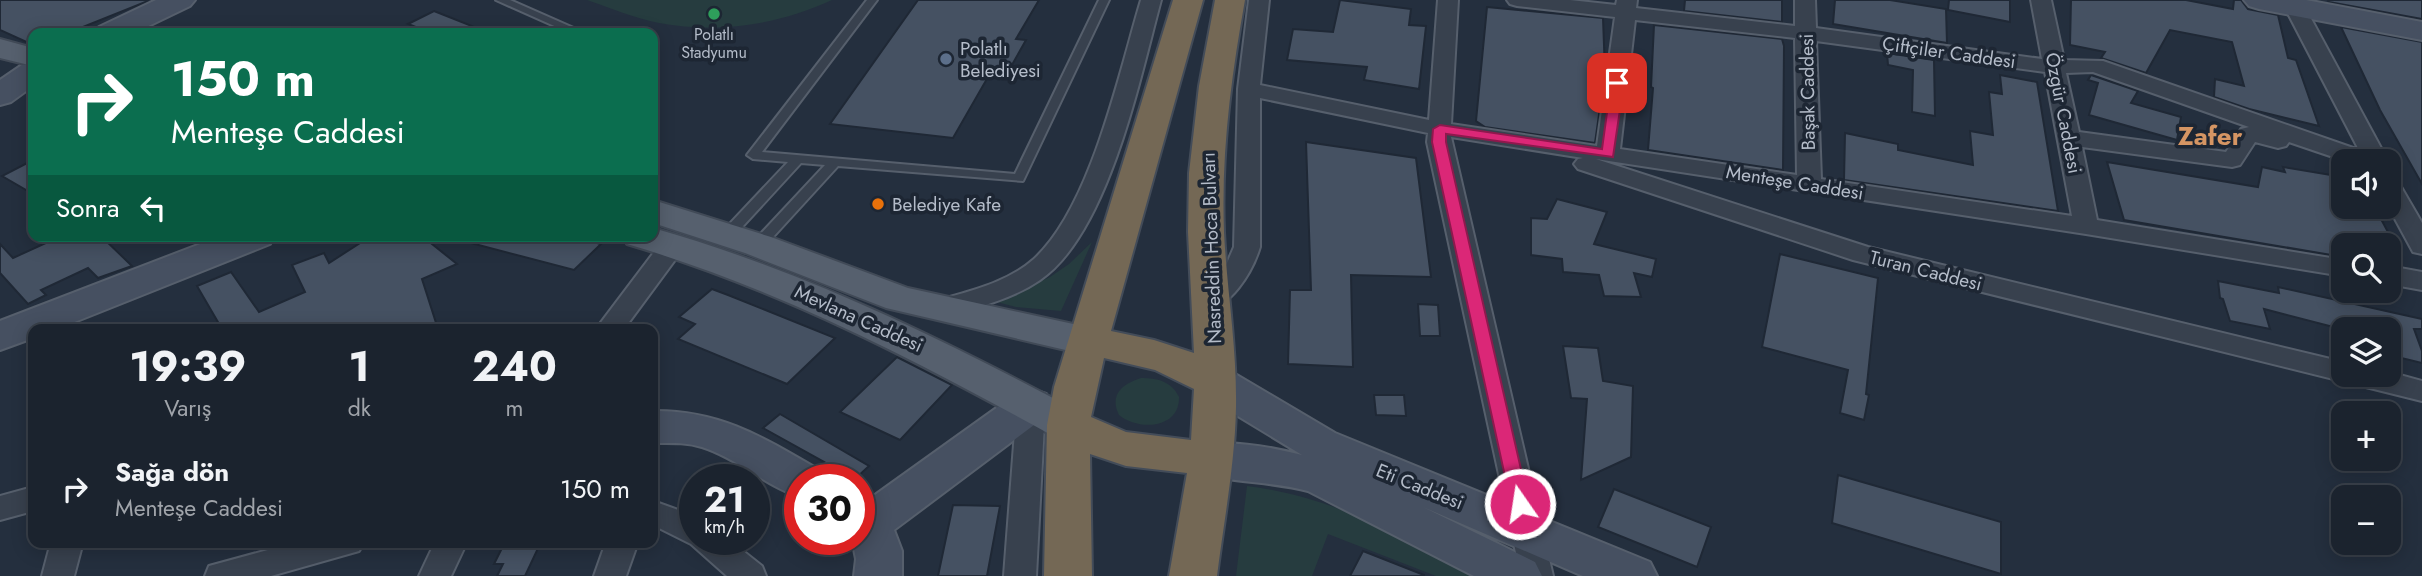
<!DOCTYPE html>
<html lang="tr">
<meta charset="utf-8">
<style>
:root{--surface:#1b232e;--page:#282f3a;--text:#f1f3f6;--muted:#a0a4aa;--line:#39404a}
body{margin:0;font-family:Jost,sans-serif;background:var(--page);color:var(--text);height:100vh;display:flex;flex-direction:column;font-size:26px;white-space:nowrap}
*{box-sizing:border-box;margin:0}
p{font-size:23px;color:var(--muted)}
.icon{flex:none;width:38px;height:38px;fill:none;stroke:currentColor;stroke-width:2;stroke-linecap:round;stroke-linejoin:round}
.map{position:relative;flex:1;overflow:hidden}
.side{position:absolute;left:28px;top:324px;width:630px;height:224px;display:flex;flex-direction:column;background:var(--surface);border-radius:14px;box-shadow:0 4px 18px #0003,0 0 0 2px var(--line)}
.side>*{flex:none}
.hud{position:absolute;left:28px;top:28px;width:630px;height:214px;border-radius:14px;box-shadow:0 4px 18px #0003,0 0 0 2px var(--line);background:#0b6e4f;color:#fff;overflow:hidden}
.fabs{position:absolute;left:2331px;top:149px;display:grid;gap:14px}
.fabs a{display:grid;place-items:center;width:70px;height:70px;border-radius:14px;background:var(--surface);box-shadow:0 4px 18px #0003,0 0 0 2px var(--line);font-size:35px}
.speed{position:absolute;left:679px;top:464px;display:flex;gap:14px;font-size:35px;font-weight:700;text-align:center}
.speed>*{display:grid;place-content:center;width:91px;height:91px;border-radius:50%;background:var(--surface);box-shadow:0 4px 18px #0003,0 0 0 2px var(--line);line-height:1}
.speed small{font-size:18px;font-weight:400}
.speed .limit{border:10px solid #d22;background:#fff;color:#111}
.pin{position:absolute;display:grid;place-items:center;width:60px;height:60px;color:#fff;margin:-30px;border-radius:14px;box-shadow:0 4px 10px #0006}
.me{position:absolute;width:77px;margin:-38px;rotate:347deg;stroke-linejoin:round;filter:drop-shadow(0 0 5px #0008)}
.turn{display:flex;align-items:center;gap:24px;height:147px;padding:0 28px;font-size:32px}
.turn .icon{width:91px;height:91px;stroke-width:2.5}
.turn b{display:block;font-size:49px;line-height:60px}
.then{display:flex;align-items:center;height:66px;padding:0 28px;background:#0003;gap:14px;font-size:26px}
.eta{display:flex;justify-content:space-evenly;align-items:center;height:119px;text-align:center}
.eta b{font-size:42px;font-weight:700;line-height:49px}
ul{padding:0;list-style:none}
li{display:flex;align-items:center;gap:21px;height:91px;padding:0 28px}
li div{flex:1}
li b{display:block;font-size:26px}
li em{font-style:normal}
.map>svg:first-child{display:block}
.green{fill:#263c3f}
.building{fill:#455162;stroke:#1f2835;stroke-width:2}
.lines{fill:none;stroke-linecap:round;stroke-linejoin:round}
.lane-casing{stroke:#565f6c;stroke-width:4}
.street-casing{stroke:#565f6c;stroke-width:4}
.secondary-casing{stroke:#565f6c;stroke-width:4}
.primary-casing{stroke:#414a57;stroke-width:4}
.highway-casing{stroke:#434c59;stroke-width:4}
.lane{fill:#38414e;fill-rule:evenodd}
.street{fill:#38414e;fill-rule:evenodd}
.secondary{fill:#465061;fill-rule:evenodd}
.primary{fill:#56606e;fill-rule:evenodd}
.highway{fill:#746855;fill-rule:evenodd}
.route{fill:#db2777;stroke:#8e194d;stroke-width:2}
.leisure-dot{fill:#2e9e5b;stroke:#1d2633;stroke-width:2.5}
.service-dot{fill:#5c6f8a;stroke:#1d2633;stroke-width:2.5}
.food-dot{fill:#e8710a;stroke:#1d2633;stroke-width:2.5}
.labels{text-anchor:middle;stroke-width:7;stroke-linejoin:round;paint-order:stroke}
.far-poi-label{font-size:16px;fill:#b4bcc9;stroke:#1d2633}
.poi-label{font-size:19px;fill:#b4bcc9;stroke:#1d2633;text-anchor:start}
.street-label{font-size:19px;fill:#b4bcc9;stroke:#1d2633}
.district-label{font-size:26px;font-weight:bold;fill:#d59563;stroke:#1d2633}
</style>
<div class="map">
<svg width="2422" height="576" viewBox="0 0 2422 576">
<rect width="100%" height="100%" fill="#242f3e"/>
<g class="green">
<path d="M587,0H832C777,25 719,34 659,23C635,18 610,8 587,0Z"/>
<polygon points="1092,242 1061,311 1016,307 997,302 1050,277 1069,264"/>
<path d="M1141,378C1157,378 1171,381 1179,397C1180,429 1138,431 1119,415C1109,395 1122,384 1141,378Z"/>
<path d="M1247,486C1336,497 1404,538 1483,576H1436L1328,534L1312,576H1236Z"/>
</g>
<g class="building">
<polygon points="0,0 147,0 148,1 68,33 33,33 33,45 0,30"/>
<polygon points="918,0 1039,0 1016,39 1026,40 1004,79 988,77 953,138 830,124"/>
<polygon points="1340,0 1411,9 1409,25 1426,26 1419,89 1364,80 1367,67 1287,60 1293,29 1333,32"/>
<polygon points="1685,0 1782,0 1782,22 1684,11"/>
<polygon points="1835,0 1890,0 1946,9 1947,43 1833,24"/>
<polygon points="1949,0 2010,0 2010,22 1948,10"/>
<polygon points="2071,0 2186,0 2233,9 2234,0 2241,0 2248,9 2278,15 2288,58 2296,60 2319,126 2249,109 2214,97 2215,79 2244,86 2232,42 2170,30 2146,73 2101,58 2105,52 2070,45"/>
<polygon points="2328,0 2422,0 2422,19 2329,2"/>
<polygon points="1487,7 1603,18 1605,72 1595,143 1485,127 1476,121"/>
<polygon points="434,11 487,32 486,33 431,33 408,24"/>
<polygon points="1654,25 1782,39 1784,46 1783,170 1648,150 1653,88 1651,87"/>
<polygon points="2341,27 2422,42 2422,184 2380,110"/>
<polygon points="1887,53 1934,60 1935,116 1912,112 1913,70 1888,65"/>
<polygon points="2000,75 2037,82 2058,211 1844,180 1845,133 1898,144 1898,150 1973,165 1970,131 1993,135 1989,92 2002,94"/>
<polygon points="2091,75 2138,91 2131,103 2181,117 2177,140 2089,115 2098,83 2088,80"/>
<polygon points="1306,142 1416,158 1431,277 1351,275 1353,367 1288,364 1290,290 1311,290"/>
<polygon points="33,160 33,194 2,176"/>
<polygon points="2107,162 2258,187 2262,167 2285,172 2283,167 2343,177 2343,206 2374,206 2395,245 2343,245 2343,257 2124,220"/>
<polygon points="1557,199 1607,212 1594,244 1656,259 1652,277 1634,273 1641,297 1604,296 1599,275 1563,272 1562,259 1531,255 1531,218 1547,219"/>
<polygon points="61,236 101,236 132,266 98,278 88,268 41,290 46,295 28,304 0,273 0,244 13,258"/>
<polygon points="371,236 422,236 457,264 422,279 438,329 222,329 197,286 231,272 259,312 305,292 292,265 324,253 329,263"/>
<polygon points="472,236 570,236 601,244 574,270 471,243"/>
<polygon points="1780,254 1878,278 1866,394 1869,395 1864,420 1840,413 1848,370 1762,347"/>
<polygon points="2218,281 2279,293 2278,287 2422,319 2422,329 2414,329 2422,351 2422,363 2389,355 2389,329 2341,329 2264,309 2270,329 2230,321 2223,299 2220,298"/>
<polygon points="712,289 728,295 835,338 787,384 678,339 695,324 679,317"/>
<polygon points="1418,304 1438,305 1440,336 1420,336"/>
<polygon points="1563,346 1598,348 1603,381 1633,386 1631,457 1581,480 1587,399 1571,398"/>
<polygon points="897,357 952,385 900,440 840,412"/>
<polygon points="1374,395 1404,395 1406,416 1376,415"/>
<polygon points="780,414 869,466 854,480 842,480 819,466 824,462 763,428"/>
<polygon points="1838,475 2001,522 2001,574 1832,523"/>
<polygon points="1614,489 1711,527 1697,567 1598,527"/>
<polygon points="953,505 1000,506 987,576 938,576"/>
<polygon points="505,542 541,542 525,576 497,576 503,564 494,564"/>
<polygon points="1363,551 1424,575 1424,576 1350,576"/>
</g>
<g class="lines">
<g class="lane-casing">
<g id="lane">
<polygon points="496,0 510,0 585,33 570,33"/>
<polygon points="867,0 877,0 762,152 1015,174 1099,0 1109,0 1023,181 838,166 763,248 753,248 751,245 753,242 825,165 801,163 732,238 722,238 720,235 722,232 788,162 753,159 747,155"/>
</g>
</g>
<g class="street-casing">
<g id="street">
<path d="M1141,0H1161C1140,77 1109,233 1040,280C1011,300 975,308 941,317L932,314L928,308L932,302C966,292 1006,284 1034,259C1091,207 1119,73 1141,0Z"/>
<path d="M1249,0H1269L1260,85L1429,120L1438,0H1458L1451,124L1597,146L1615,17L1517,6L1510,4L1507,0H1570L1616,5L1617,0H1637L1636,8L1795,26V0H1815L1816,28L2042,59L2031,0H2051L2064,60L2103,61L2359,150L2281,0H2301L2388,161H2345L2289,142L2286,146L2278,148L2255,142L2240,165L2232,167L2082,147L2097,220L2343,260V276L2086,234L1596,159L1868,247L2343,362V374L2389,372L2422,381V401L1853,260L1578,169L1574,164L1578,159L1583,158L1451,137L1553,576H1521L1427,142L1428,133L1260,98V247C1253,270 1229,314 1201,306L1197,300L1224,270L1234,247L1238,89ZM1635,20L1795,38L1797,175L1620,149ZM1816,41L2045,72L2072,216L1821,179ZM2093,72L2249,127L2241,129L2226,152L2079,132L2066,73Z"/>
<polygon points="2389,178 2397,180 2422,223 2422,254 2413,252 2388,206"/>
<polygon points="673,237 682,239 686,245 624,329 596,329 664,239"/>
<polygon points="2389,266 2422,272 2422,290 2389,284"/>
<polygon points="1031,394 1041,398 1045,405 1036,576 1004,576 1017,405 1021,398"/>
<polygon points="33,487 33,511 0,520 0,496"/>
<polygon points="653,501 695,516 695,539 728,539 762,566 766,576 727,576 691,544 653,525"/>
<polygon points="51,542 83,542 74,576 42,576"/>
<polygon points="297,542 364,542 359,551 271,576 205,576 209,566"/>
<polygon points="435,542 467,542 451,576 419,576"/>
<polygon points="606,542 638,542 626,576 594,576"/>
</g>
</g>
<g class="secondary-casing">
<g id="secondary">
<polygon points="156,0 195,0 190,6 134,33 95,33 99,27"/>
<polygon points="2244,0 2306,0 2422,22 2422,40 2259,9 2249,6"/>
<polygon points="33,63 33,86 11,102 0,105 0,80 22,65"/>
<polygon points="221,236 275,236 270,244 57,329 33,329 33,338 0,350 0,321"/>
<path d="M1215,367L1230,371L1335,433L1650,562L1657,576H1583L1423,507L1535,562L1542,576H1474L1308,491C1270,481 1230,483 1193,471L1187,459L1193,447C1223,438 1272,447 1302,455L1200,393L1194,382L1200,371Z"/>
<polygon points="1031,389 1046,394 1052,405 1046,416 894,530 902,551 902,576 854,576 856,559 852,539 859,539 859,497 868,500 1016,394"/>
<path d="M653,411C718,410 761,436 816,468L822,480H800V497C765,486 737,458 702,447C686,442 669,443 653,443Z"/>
</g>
</g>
<g class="primary-casing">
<g id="primary">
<polygon points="0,39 33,48 33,66 0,58"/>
<polygon points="653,200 771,237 908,288 1087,327 1101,331 1107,341 1101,351 1087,355 886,308 745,253 653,223"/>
<path d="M653,228C805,271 944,340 1083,414L1089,425L1083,436L1068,441L1053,436C915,360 779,289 627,244L622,236H653Z"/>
</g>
</g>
<g class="highway-casing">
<path id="highway" d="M1173,0H1203L1111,331L1154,340L1194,353L1188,232L1189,173L1199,86L1215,0H1245C1231,77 1221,154 1224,232C1227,291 1237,349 1236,407C1235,464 1224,520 1217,576H1169L1187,473L1126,466L1090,454L1092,576H1044L1047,425L1054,387ZM1104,358L1155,370L1194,389L1191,440L1126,432L1091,417Z"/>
</g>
<use href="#lane" class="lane"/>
<use href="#street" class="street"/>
<use href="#secondary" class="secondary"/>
<use href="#primary" class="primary"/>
<use href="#highway" class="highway"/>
</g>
<polygon class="route" points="1617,80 1624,83 1613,157 1446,134 1446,142 1529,504 1527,509 1520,511 1513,509 1511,504 1432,142 1433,129 1440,125 1602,149 1611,83"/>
<circle class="leisure-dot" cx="714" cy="14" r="7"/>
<circle class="service-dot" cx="946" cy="59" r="7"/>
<circle class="food-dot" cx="878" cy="204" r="7"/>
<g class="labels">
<g class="far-poi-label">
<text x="714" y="40">Polatlı<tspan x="714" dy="18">Stadyumu</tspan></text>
</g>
<g class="poi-label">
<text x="960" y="55">Polatlı<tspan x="960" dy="22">Belediyesi</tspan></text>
<text x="892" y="211">Belediye Kafe</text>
</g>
<g class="street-label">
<text transform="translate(1949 52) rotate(8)" y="7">Çiftçiler Caddesi</text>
<text transform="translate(1807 92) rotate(-91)" y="7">Başak Caddesi</text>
<text transform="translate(2064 113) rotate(79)" y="7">Özgür Caddesi</text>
<text transform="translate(1795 182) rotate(9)" y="7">Menteşe Caddesi</text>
<text transform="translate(1211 248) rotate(-92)" y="7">Nasreddin Hoca Bulvarı</text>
<text transform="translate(1926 270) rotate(14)" y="7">Turan Caddesi</text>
<text transform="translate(859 318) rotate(24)" y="7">Mevlana Caddesi</text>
<text transform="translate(1420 486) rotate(22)" y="7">Eti Caddesi</text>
</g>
<g class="district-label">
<text x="2210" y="145">Zafer</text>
</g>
</g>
</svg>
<div class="fabs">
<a><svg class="icon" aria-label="sound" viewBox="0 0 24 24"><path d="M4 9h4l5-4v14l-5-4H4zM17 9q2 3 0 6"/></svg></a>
<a><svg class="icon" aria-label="search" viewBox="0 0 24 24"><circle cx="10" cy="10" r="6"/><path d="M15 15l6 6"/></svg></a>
<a><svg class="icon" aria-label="layers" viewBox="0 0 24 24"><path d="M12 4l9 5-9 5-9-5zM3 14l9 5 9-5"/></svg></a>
<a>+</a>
<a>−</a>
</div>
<div class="speed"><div>21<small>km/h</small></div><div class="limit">30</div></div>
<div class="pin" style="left:1617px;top:83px;background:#d93025"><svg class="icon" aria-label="arrive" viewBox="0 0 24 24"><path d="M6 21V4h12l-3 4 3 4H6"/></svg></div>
<svg class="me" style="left:1520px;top:504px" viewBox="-20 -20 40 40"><circle r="17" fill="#db2777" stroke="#fff" stroke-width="3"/><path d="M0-11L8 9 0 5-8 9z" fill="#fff"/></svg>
<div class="hud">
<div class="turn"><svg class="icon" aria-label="right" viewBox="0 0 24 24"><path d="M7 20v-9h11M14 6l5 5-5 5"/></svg><div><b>150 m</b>Menteşe Caddesi</div></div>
<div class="then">Sonra<svg class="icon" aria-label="left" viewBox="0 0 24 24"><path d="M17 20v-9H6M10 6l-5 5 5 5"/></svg></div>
</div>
<section class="side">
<div class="eta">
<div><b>19:39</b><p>Varış</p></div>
<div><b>1</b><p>dk</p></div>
<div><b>240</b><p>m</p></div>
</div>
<ul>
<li><svg class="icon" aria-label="right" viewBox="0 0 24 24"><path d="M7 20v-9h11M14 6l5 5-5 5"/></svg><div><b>Sağa dön</b><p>Menteşe Caddesi</p></div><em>150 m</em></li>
</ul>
</section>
</div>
